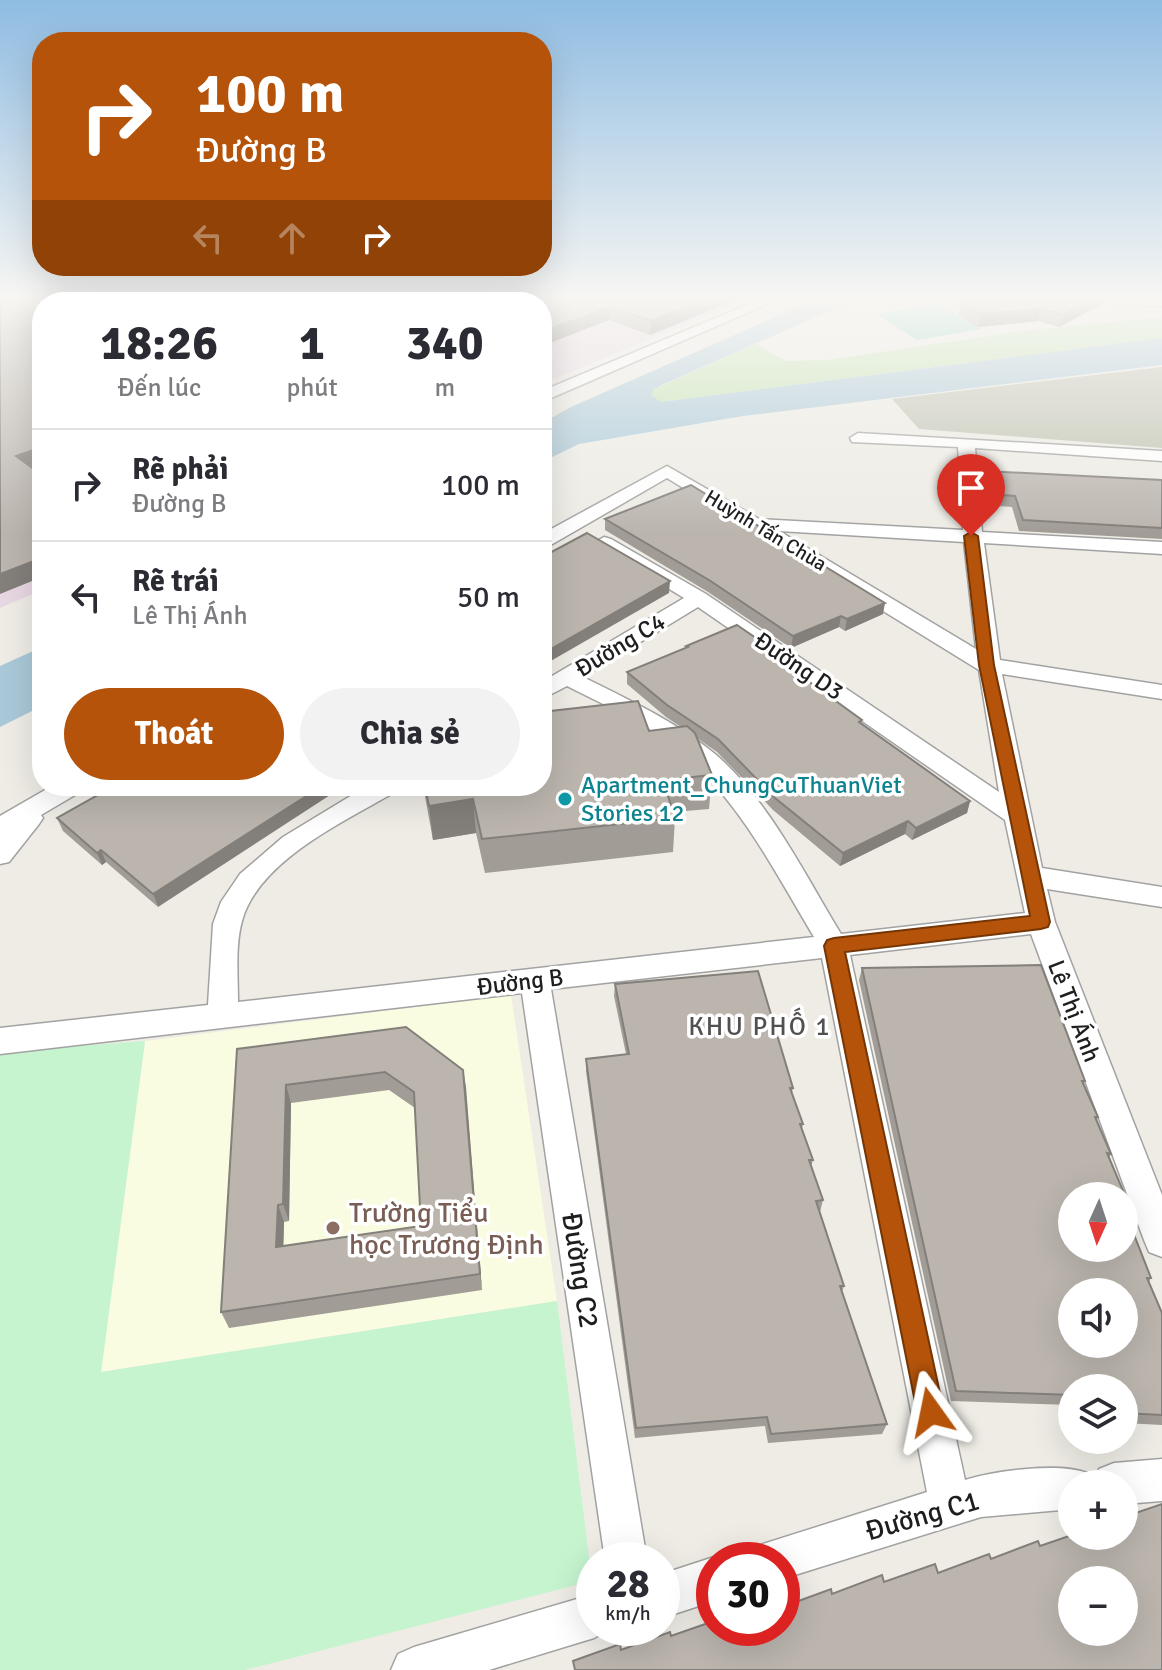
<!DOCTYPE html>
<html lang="vi">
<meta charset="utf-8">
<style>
:root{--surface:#fff;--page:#f2f2f3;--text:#2b2b33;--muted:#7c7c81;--line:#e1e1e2;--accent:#b45309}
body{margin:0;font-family:Signika,sans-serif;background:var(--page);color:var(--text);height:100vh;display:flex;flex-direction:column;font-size:30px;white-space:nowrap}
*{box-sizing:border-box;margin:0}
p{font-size:26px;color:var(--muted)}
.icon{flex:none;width:44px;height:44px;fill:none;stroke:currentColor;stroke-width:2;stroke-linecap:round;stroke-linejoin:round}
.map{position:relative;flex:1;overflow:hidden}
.sheet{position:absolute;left:32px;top:292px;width:520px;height:504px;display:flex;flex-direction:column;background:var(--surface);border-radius:32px;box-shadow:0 8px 32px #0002}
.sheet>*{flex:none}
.hud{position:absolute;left:32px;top:32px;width:520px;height:244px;border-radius:32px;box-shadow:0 8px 32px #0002;background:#b45309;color:#fff;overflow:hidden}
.needle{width:52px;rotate:183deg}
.controls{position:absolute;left:1058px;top:1182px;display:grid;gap:16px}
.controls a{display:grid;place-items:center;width:80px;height:80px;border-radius:50%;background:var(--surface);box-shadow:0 8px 32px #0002;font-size:40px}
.speed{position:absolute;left:576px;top:1542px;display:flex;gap:16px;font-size:40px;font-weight:700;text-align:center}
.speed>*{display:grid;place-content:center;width:104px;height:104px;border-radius:50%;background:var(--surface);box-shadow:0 8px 32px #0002;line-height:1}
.speed small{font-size:20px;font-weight:400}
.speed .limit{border:12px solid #d22;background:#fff;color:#111}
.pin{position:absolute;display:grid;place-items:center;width:68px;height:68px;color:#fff;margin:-82px -34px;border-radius:50% 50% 50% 0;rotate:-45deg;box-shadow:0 0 8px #0007}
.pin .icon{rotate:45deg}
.me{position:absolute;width:88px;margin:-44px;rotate:348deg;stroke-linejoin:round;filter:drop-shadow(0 0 6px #0008)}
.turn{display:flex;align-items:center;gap:28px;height:168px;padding:0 32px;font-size:36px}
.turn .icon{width:104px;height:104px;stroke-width:2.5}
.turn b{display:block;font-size:56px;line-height:68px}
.lanes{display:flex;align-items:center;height:76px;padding:0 32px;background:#0003;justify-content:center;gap:40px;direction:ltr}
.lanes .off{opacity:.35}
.eta{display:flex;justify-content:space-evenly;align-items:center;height:136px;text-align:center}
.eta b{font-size:48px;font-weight:700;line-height:56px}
.button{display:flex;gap:16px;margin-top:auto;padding:16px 32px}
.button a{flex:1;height:92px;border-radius:48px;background:var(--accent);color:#fff;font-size:32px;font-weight:700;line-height:92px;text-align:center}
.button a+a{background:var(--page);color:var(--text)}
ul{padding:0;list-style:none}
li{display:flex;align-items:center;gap:24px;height:112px;padding:0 32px;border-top:2px solid var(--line)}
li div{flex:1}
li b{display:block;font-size:30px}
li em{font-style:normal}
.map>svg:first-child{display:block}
.industrial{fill:#e7d7e2}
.education{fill:#f9fce0}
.construction{fill:#c0c2b1}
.grass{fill:#c3e4af}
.park{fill:#c5f4cf}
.pitch{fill:#8ad6c2}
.water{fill:#a9c8d8}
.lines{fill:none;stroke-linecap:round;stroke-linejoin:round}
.minor-casing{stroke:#a2a2a2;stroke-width:3}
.minor{fill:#fff;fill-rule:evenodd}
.wall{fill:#a19c96;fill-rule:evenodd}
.shaded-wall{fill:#837f7a}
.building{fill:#bbb5ae;stroke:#837f7a;stroke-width:2;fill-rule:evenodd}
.route{fill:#b45309;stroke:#753606;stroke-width:2}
.culture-dot{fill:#0f9aa8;stroke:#fff;stroke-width:3}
.education-dot{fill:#8d6e63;stroke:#fff;stroke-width:3}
.labels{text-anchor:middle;stroke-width:7;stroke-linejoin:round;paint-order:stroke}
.far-street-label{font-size:20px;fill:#1e1e1e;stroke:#fff}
.street-label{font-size:24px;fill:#1e1e1e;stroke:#fff}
.culture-label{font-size:24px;fill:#0d838f;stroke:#fff;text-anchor:start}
.neighbourhood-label{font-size:26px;letter-spacing:2px;fill:#515151;stroke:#fff}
.near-education-label{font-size:28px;fill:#785e54;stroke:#fff;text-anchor:start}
.near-street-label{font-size:28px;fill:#1e1e1e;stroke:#fff}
</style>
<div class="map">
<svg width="1162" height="1670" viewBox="0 0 1162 1670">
<rect width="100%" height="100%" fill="#eeece5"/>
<polygon class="industrial" points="0,299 747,299 542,384 542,302 42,302 42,590 0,608"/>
<polygon class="education" points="511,995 557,1301 101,1372 145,1041"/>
<polygon class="construction" points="1162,367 1162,448 919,429 892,399"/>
<polygon class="grass" points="1162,317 1162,338 661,402 650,395 654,389 756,344 786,361 829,360 1021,331"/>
<polygon class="park" points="145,1041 101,1372 557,1301 592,1581 245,1670 0,1670 0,1052"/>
<polygon class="pitch" points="939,304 982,329 917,340 876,314"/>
<g class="water">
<polygon points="816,299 857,299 664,384 654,389 651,395 661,402 1162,338 1162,365 743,416 579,444 542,462 542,423 571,407"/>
<polygon points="42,647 42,706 0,727 0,666"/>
</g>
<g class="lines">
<g class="minor-casing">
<g id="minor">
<polygon points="236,299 253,299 256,302 238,302"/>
<polygon points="286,299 307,299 304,302 283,302"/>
<polygon points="761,299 779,299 542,402 542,391"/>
<polygon points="1102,299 1162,299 1162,306 1109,303"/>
<path d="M858,433L1162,451V461L975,448L982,532L1162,542V554L984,543L1000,660L1162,685V699L1002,674L1042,868L1162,887V907L1047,889L1055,922L1162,1195V1257L1149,1252L1144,1240L1031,934L850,955L965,1480C994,1471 1059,1462 1087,1473L1091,1484H1072V1509L981,1517L782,1579V1560H754L760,1545L927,1492L822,958L551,989L647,1560H605L522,993L0,1054V1028L208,1005L213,924L221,902L240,874L283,837L367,786H398L395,792C345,821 258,861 242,921C235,946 238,976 238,1002L814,937C769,862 730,781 654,732C627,714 596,701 567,686L542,699V682L684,598L594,543L604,537L611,539L706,594L999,792L979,670L667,478L549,546L542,548V534L667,466L759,519L963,530L958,447L852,442L850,438ZM779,531L964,542L976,649ZM698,607L1005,820L1025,913L841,934C805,875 768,799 715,754C675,721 629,700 583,677Z"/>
<polygon points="52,786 83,786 80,792 41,815 43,818 39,824 9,862 0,864 0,816"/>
<polygon points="1162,1459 1162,1501 1124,1504 1124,1484 1093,1484 1099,1469 1114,1463"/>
<polygon points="714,1557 720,1560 714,1560 714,1601 662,1618 662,1574"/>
<polygon points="594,1594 594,1628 611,1628 594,1638 489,1670 391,1670 398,1654 414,1647"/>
</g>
</g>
<use href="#minor" class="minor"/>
</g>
<g class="wall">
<polygon points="350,299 738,299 650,335 609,320"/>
<polygon points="967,299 1105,299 1104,303 1059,327 1038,321 978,327 958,315 961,303"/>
<polygon points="984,471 1162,480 1162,539 1019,531 1012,507 985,505 981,482"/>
<polygon points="605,519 883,614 845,631 839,627 791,648 708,592 605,530"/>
<polygon points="686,646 768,652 862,720 861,724 970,801 967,813 912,840 905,834 840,866 773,810 717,752 697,738 712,775 709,809 674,812 675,818 673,852 485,873 476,833 433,840 423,786 542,786 649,731 681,727 666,717 627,684 627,672 686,648"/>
<polygon points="114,786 158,907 106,862 102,865 63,831 57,818"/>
<polygon points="862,968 1085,1081 1084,1084 1098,1117 1097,1121 1111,1154 1109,1158 1124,1193 1123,1196 1072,1196 1151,1278 1149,1282 1162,1313 1162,1425 1124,1423 1124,1388 1072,1388 1072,1405 951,1401 859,980"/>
<polygon points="615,984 793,1088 792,1093 803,1124 802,1129 813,1160 811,1167 823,1200 820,1212 844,1286 842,1292 887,1424 882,1434 768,1443 765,1426 635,1438 586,1071 586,1059 626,1054 614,996"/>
<path d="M237,1049L463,1070L482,1290L229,1328L221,1312ZM389,1090L415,1108L421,1226L283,1246L284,1222L289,1221L291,1103Z"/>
</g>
<g class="shaded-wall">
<polygon points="193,299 206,299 207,302 188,302 187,300"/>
<polygon points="706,299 738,299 650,335 651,321"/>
<polygon points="1093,299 1105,299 1104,303 1059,327 1063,315"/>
<polygon points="610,307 609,320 542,346 542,332"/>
<polygon points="1041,309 1038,321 978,327 981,314"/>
<polygon points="42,447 42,465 22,471 16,456"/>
<polygon points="42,558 42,577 0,594 0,574"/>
<polygon points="670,581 669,593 542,666 542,654"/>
<polygon points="885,603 883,614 845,631 847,619"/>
<polygon points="841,616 839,627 791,648 793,636"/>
<polygon points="322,786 344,786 158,907 153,894"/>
<polygon points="473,799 476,833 433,840 429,806"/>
<polygon points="970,801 967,813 912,840 916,828"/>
<polygon points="908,821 905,834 840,866 843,853"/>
<polygon points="101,850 106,862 102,865 97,853"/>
<polygon points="463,1070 466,1087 482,1290 480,1274"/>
<polygon points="286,1085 291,1103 289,1221 283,1204"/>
<polygon points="278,1205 284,1222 283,1263 276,1247"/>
</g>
<g class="building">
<polygon points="0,299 193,299 187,300 191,302 42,302 42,447 16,456 42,475 42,558 0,574"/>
<polygon points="350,299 706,299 651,321 610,307 542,332 542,302 340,302"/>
<polygon points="967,299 1093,299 1063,315 1041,309 981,314 961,303"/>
<polygon points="984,471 1162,480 1162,528 1023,520 1015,496 988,494"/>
<polygon points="691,485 885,603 847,619 841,616 793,636 709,580 605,519"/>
<polygon points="587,533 670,581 542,654 542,557"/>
<polygon points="737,625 769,647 764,649 862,720 859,722 970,801 916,828 908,821 843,853 775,798 718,739 667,705 627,672 688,647 686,646"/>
<polygon points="638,701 649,731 687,726 695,733 712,775 663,780 675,818 482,839 473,799 429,806 425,786 542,786 542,712"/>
<polygon points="114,786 322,786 153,894 101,850 97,853 57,818"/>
<path d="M1041,965L1085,1081H1082L1098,1117H1095L1111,1154L1107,1153L1124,1193H1118L1119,1196H1072V1248H1124V1209L1151,1278H1147L1162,1313V1415L1124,1413V1388H1072V1395L956,1391L862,968ZM1072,1292H1124V1344H1072Z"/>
<polygon points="758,971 793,1088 790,1088 803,1124 800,1124 813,1160 809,1160 823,1200 816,1201 844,1286 840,1286 887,1424 771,1434 767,1417 636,1428 586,1059 629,1054 615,984"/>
<path d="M406,1027L463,1070L480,1274L221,1312L237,1049ZM385,1072L414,1092L421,1226L276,1247L278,1205L283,1204L286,1085Z"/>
<path d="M1162,1504V1670H575L573,1661L620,1644L621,1650L670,1632L671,1636L714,1621V1628H782V1607L831,1589L832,1594L882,1575L884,1582L935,1564L938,1573L989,1554L991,1559L1038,1541L1040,1546L1072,1535L1124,1536V1517ZM1072,1580H1124V1632H1072Z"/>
</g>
<linearGradient id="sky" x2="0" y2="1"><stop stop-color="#8fbce2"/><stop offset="0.56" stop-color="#f7f6f3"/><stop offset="1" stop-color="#f7f6f3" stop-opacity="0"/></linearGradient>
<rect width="1162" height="533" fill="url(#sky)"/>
<polygon class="route" points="971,532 978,536 994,665 1050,922 1048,927 1041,929 845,952 944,1412 940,1421 931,1425 921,1421 917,1412 824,946 827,940 834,938 1030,916 979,665 964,536"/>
<circle class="culture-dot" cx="565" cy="799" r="8"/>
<circle class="education-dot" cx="333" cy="1228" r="8"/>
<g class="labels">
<g class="far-street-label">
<text transform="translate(766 530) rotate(31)" y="7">Huỳnh Tấn Chùa</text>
</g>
<g class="street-label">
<text transform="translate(620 645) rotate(-31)" y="8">Đường C4</text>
<text transform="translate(799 666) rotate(34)" y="8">Đường D3</text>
<text transform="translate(520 982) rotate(-7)" y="8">Đường B</text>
<text transform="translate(1074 1011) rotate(69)" y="8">Lê Thị Ánh</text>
</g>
<g class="culture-label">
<text x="581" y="793">Apartment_ChungCuThuanViet<tspan x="581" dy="28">Stories 12</tspan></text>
</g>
<g class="neighbourhood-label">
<text x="760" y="1035">KHU PHỐ 1</text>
</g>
<g class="near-education-label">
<text x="349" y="1222">Trường Tiểu<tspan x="349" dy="32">học Trương Định</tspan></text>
</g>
<g class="near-street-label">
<text transform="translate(581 1270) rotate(81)" y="10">Đường C2</text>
<text transform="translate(922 1515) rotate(-16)" y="10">Đường C1</text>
</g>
</g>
</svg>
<div class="controls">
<a><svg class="needle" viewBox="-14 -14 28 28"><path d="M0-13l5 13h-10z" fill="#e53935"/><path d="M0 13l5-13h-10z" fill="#7c7c81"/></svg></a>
<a><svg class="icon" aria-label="sound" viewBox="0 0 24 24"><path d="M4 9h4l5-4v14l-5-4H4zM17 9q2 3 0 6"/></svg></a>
<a><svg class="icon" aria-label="layers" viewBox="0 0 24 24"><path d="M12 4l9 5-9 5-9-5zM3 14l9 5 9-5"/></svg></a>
<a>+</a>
<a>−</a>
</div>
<div class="speed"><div>28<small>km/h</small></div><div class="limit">30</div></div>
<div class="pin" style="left:971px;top:536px;background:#d93025"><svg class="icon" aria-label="arrive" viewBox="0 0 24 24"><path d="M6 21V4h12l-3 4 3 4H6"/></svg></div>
<svg class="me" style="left:931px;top:1412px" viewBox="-20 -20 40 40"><path d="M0-17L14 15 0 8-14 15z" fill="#b45309" stroke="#fff" stroke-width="4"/></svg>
<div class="hud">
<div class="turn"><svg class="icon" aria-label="right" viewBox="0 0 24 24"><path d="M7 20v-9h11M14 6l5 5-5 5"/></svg><div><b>100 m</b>Đường B</div></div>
<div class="lanes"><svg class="icon off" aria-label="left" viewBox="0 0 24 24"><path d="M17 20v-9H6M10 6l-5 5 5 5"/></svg><svg class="icon off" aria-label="ahead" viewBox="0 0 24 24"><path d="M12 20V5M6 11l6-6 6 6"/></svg><svg class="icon" aria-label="right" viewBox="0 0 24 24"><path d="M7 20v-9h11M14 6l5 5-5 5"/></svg></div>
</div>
<section class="sheet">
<div class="eta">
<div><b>18:26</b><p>Đến lúc</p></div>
<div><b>1</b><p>phút</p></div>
<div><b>340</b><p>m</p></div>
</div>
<ul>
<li><svg class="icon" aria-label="right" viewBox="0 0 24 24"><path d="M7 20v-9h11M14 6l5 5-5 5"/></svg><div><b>Rẽ phải</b><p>Đường B</p></div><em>100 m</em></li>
<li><svg class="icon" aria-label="left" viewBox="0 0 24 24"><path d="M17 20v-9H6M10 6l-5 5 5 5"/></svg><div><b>Rẽ trái</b><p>Lê Thị Ánh</p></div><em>50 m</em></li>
</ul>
<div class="button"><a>Thoát</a><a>Chia sẻ</a></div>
</section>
</div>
